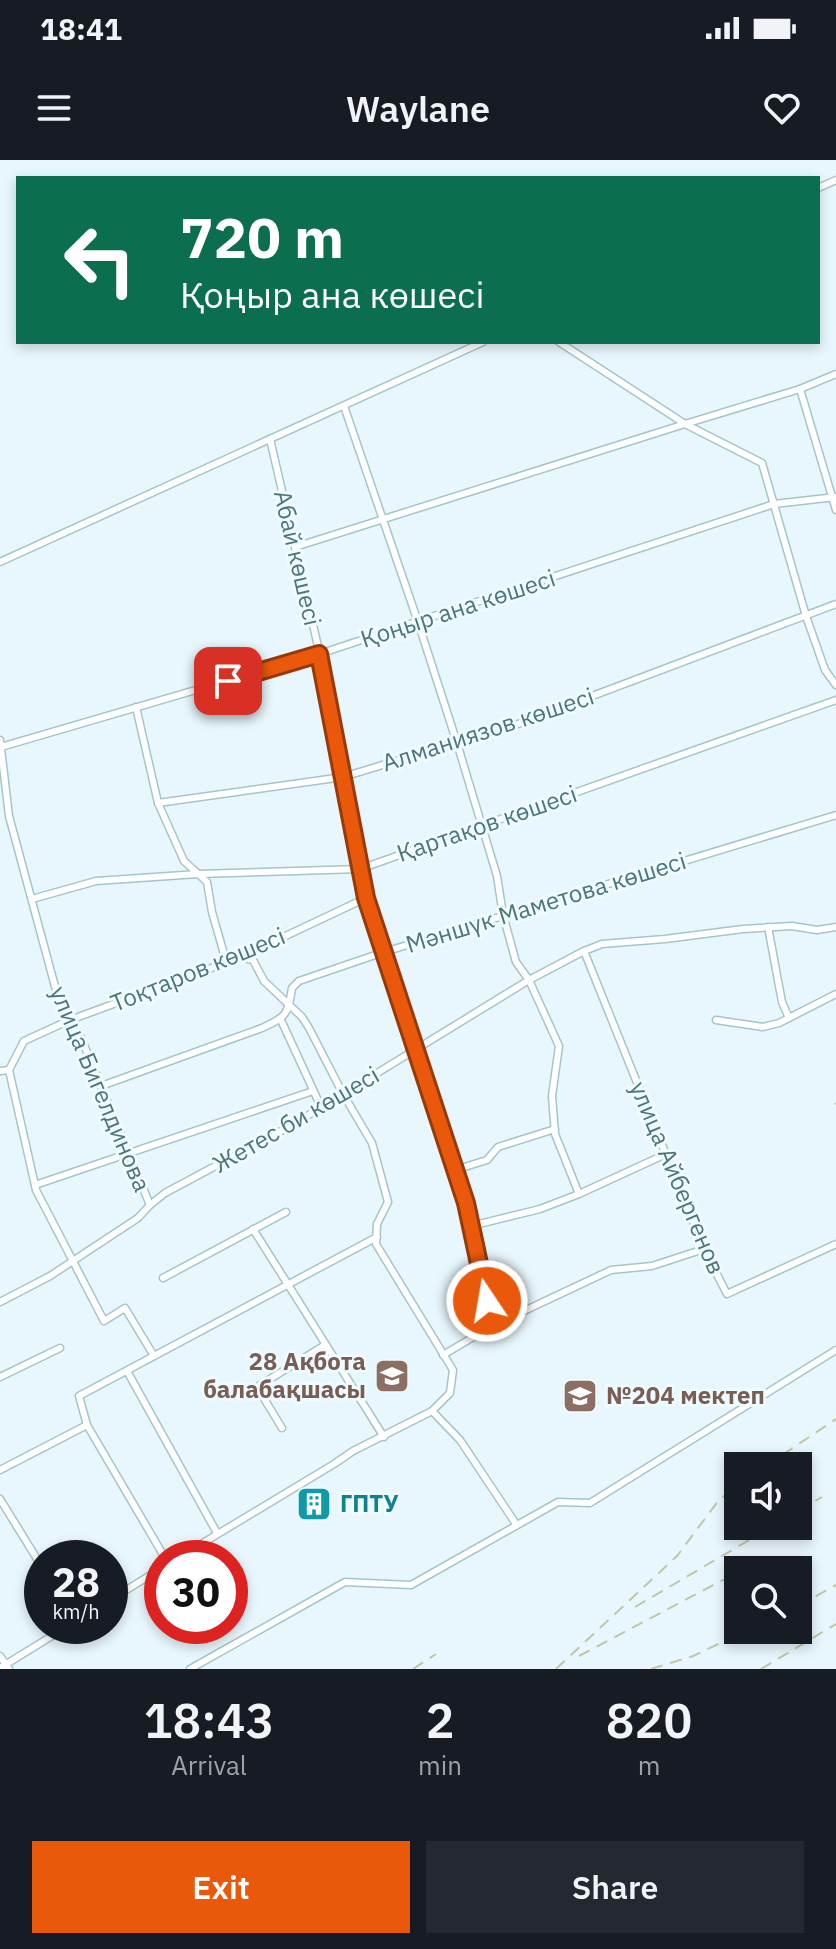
<!DOCTYPE html>
<meta charset="utf-8">
<style>
:root{--surface:#171b24;--page:#242831;--text:#f1f3f6;--muted:#9ea1a6;--accent:#ea580c}
body{margin:0;font-family:"IBM Plex Sans",sans-serif;background:var(--page);color:var(--text);height:100vh;display:flex;flex-direction:column;font-size:30px;white-space:nowrap}
*{box-sizing:border-box;margin:0}
p{font-size:26px;color:var(--muted)}
.icon{flex:none;width:44px;height:44px;fill:none;stroke:currentColor;stroke-width:2;stroke-linecap:round;stroke-linejoin:round}
.map{position:relative;height:1509px;overflow:hidden}
.side{display:flex;flex-direction:column;background:var(--surface);flex:1}
.side>*{flex:none}
.banner{position:absolute;left:16px;top:16px;width:804px;height:168px;border-radius:0px;box-shadow:0 4px 12px #0003;background:#0b6e4f;color:#fff;overflow:hidden}
.fabs{position:absolute;left:724px;top:1292px;display:grid;gap:16px}
.fabs a{display:grid;place-items:center;width:88px;height:88px;border-radius:0px;background:var(--surface);box-shadow:0 4px 12px #0003;font-size:40px}
.speed{position:absolute;left:24px;top:1380px;display:flex;gap:16px;font-size:40px;font-weight:700;text-align:center}
.speed>*{display:grid;place-content:center;width:104px;height:104px;border-radius:50%;background:var(--surface);box-shadow:0 4px 12px #0003;line-height:1}
.speed small{font-size:20px;font-weight:400}
.speed .limit{border:12px solid #d22;background:#fff;color:#111}
.pin{position:absolute;display:grid;place-items:center;width:68px;height:68px;color:#fff;margin:-34px;border-radius:16px;box-shadow:0 4px 12px #0006}
.me{position:absolute;width:88px;margin:-44px;rotate:348deg;stroke-linejoin:round;filter:drop-shadow(0 0 6px #0008)}
.turn{display:flex;align-items:center;gap:28px;height:168px;padding:0 32px;font-size:36px}
.turn .icon{width:104px;height:104px;stroke-width:2.5}
.turn b{display:block;font-size:56px;line-height:68px}
.eta{display:flex;justify-content:space-evenly;align-items:center;height:136px;text-align:center}
.eta b{font-size:48px;font-weight:600;line-height:56px}
.button{display:flex;gap:16px;margin-top:auto;padding:16px 32px}
.button a{flex:1;height:92px;border-radius:0px;background:var(--accent);color:#fff;font-size:32px;font-weight:600;line-height:92px;text-align:center}
.button a+a{background:var(--page);color:var(--text)}
.status{display:flex;justify-content:space-between;align-items:center;height:56px;padding:0 40px;background:var(--surface);direction:ltr}
.status svg{height:22px;fill:currentColor}
header{display:flex;justify-content:space-between;align-items:center;height:104px;padding:0 32px;background:var(--surface);font-size:36px;font-weight:600}
.map>svg:first-child{display:block}
.lines{fill:none;stroke-linecap:round;stroke-linejoin:round}
.minor-casing{stroke:#a5c5c8;stroke-width:9}
.minor{stroke:#fff;stroke-width:6}
.rail{stroke:#c1c7a5;stroke-width:2;stroke-dasharray:12 8;stroke-linecap:butt}
.route-casing{stroke:#983908;stroke-width:20}
.route{stroke:#ea580c;stroke-width:14}
.labels{text-anchor:middle;stroke-width:6;stroke-linejoin:round;paint-order:stroke}
.street-label{font-size:24px;fill:#4b7778;stroke:#effbff}
.education-label{font-size:24px;font-weight:bold;fill:#785e54;stroke:#effbff;text-anchor:end}
.culture-label{font-size:24px;font-weight:bold;fill:#0d838f;stroke:#effbff;text-anchor:start}
</style>
<div class="status"><b>18:41</b><svg viewBox="0 0 49 12"><path d="M0 12V9h3v3zM5 12V6h3v6zM10 12V3h3v9zM15 12V0h3v12zM26 1h20v11H26zM47 4h2v5h-2z"/></svg></div>
<header><svg class="icon" aria-label="menu" viewBox="0 0 24 24"><path d="M4 6h16M4 12h16M4 18h16"/></svg>Waylane<svg class="icon" aria-label="heart" viewBox="0 0 24 24"><path d="M12 20l-8-8c-3-5 5-10 8-4 3-6 11-1 8 4z"/></svg></header>
<div class="map">
<svg width="836" height="1509" viewBox="0 0 836 1509">
<rect width="100%" height="100%" fill="#e8f7fd"/>
<g class="lines">
<g class="minor-casing">
<g id="minor">
<polyline points="818,28 836,20"/>
<polyline points="800,229 836,350"/>
<polyline points="344,246 418,462 457,583 497,716 503,755 516,802 529,820 559,886 552,936 555,974 579,1034"/>
<polyline points="685,264 762,303 806,456 825,510 836,525"/>
<polyline points="685,264 800,229 836,214"/>
<polyline points="270,279 323,508 366,738 466,1043 492,1166"/>
<polyline points="295,387 685,264 559,182"/>
<polyline points="0,402 483,182"/>
<polyline points="136,547 158,643 184,701 207,722 212,752 224,794 253,800 264,821 302,857 309,868 343,934 372,983 388,1042 377,1064 376,1084 453,1210 450,1233 432,1251"/>
<polyline points="0,580 9,656 60,845 79,873 150,1045"/>
<polyline points="1,587 319,494 774,344 836,337"/>
<polyline points="158,643 343,617 518,564 836,444"/>
<polyline points="32,739 96,721 198,714 360,709 836,540"/>
<polyline points="768,767 782,842 789,858"/>
<polyline points="584,791 704,1089 727,1134 836,1084"/>
<polyline points="281,860 321,947"/>
<polyline points="716,860 763,867 779,863 836,834"/>
<polyline points="9,910 36,1030 104,1161 125,1148 154,1196"/>
<polyline points="0,911 9,910 24,881 70,860 241,797 366,738"/>
<path d="M101,926L262,868C286,857 288,855 292,828L299,821L384,792L836,655"/>
<polyline points="455,1010 487,1000 498,987 555,969"/>
<polyline points="35,1025 313,931"/>
<polyline points="471,1066 540,1049 579,1034 666,994"/>
<polyline points="253,1069 384,1277"/>
<polyline points="163,1118 286,1052"/>
<polyline points="0,1142 50,1116 138,1058 150,1045 165,1033 294,964 529,820 584,791 602,784 665,779 743,769 792,766 817,770 836,767"/>
<polyline points="443,1195 492,1166 611,1110 652,1106 704,1089"/>
<polyline points="127,1211 217,1373"/>
<polyline points="0,1217 60,1188"/>
<polyline points="87,1265 165,1398"/>
<polyline points="282,1268 257,1227 325,1185"/>
<polyline points="0,1310 87,1265 79,1236 377,1077"/>
<polyline points="0,1339 42,1407"/>
<polyline points="178,1398 334,1304 353,1291 432,1251 460,1280 516,1364"/>
<polyline points="110,1440 162,1408"/>
<polyline points="0,1496 9,1509"/>
<polyline points="0,1508 68,1466"/>
<polyline points="190,1509 345,1422 411,1425 558,1342 590,1343 836,1190"/>
</g>
</g>
<use href="#minor" class="minor"/>
<g class="rail">
<polyline points="835,943 836,944"/>
<polyline points="766,1306 836,1259"/>
<polyline points="798,1351 822,1337"/>
<polyline points="742,1410 759,1401"/>
<polyline points="798,1446 836,1425"/>
<polyline points="635,1447 773,1366"/>
<polyline points="579,1496 738,1412"/>
<polyline points="413,1509 436,1494"/>
<polyline points="556,1509 677,1396 719,1340 738,1325"/>
<polyline points="651,1509 693,1496 748,1470"/>
<polyline points="761,1509 836,1464"/>
</g>
</g>
<g class="lines">
<g class="route-casing">
<polyline id="route" points="228,521 319,494 366,738 466,1043 487,1141"/>
</g>
<use href="#route" class="route"/>
</g>
<defs>
<g id="school-square" transform="scale(1.8)"><rect x="-9" y="-9" width="18" height="18" rx="4" fill="#8d6e63" stroke="#effbff"/><path d="M0-5L7-2L0 1L-7-2ZM-4 1L0 2.5L4 1V4Q0 6-4 4Z" fill="#fff"/></g>
<g id="building-square" transform="scale(1.8)"><rect x="-9" y="-9" width="18" height="18" rx="4" fill="#0f9aa8" stroke="#effbff"/><path d="M-4-6H4V6H1V3H-1V6H-4ZM-2.5-4.3h1.7v1.8h-1.7ZM.8-4.3h1.7v1.8H.8ZM-2.5-1h1.7V.8h-1.7ZM.8-1h1.7V.8H.8Z" fill="#fff"/></g>
</defs>
<g fill-rule="evenodd">
<use href="#school-square" x="392" y="1216"/>
<use href="#school-square" x="580" y="1236"/>
<use href="#building-square" x="314" y="1344"/>
</g>
<g class="labels">
<g class="street-label">
<text transform="translate(297 398) rotate(77)" y="8">Абай көшесі</text>
<text transform="translate(458 449) rotate(-18)" y="8">Қоңыр ана көшесі</text>
<text transform="translate(488 570) rotate(-18)" y="8">Алманиязов көшесі</text>
<text transform="translate(487 664) rotate(-19)" y="8">Қартақов көшесі</text>
<text transform="translate(546 743) rotate(-17)" y="8">Мәншүк Маметова көшесі</text>
<text transform="translate(198 810) rotate(-22)" y="8">Тоқтаров көшесі</text>
<text transform="translate(100 929) rotate(67)" y="8">улица Бигелдинова</text>
<text transform="translate(296 960) rotate(-30)" y="8">Жетес би көшесі</text>
<text transform="translate(677 1018) rotate(67)" y="8">улица Айбергенов</text>
</g>
<g class="education-label">
<text x="366" y="1210">28 Ақбота<tspan x="366" dy="28">балабақшасы</tspan></text>
<text x="606" y="1244" text-anchor="start">№204 мектеп</text>
</g>
<g class="culture-label">
<text x="340" y="1352">ГПТУ</text>
</g>
</g>
</svg>
<div class="fabs">
<a><svg class="icon" aria-label="sound" viewBox="0 0 24 24"><path d="M4 9h4l5-4v14l-5-4H4zM17 9q2 3 0 6"/></svg></a>
<a><svg class="icon" aria-label="search" viewBox="0 0 24 24"><circle cx="10" cy="10" r="6"/><path d="M15 15l6 6"/></svg></a>
</div>
<div class="speed"><div>28<small>km/h</small></div><div class="limit">30</div></div>
<div class="pin" style="left:228px;top:521px;background:#d93025"><svg class="icon" aria-label="arrive" viewBox="0 0 24 24"><path d="M6 21V4h12l-3 4 3 4H6"/></svg></div>
<svg class="me" style="left:487px;top:1141px" viewBox="-20 -20 40 40"><circle r="17" fill="#ea580c" stroke="#fff" stroke-width="3"/><path d="M0-11L8 9 0 5-8 9z" fill="#fff"/></svg>
<div class="banner">
<div class="turn"><svg class="icon" aria-label="left" viewBox="0 0 24 24"><path d="M17 20v-9H6M10 6l-5 5 5 5"/></svg><div><b>720 m</b>Қоңыр ана көшесі</div></div>
</div>
</div>
<section class="side">
<div class="eta">
<div><b>18:43</b><p>Arrival</p></div>
<div><b>2</b><p>min</p></div>
<div><b>820</b><p>m</p></div>
</div>
<div class="button"><a>Exit</a><a>Share</a></div>
</section>
